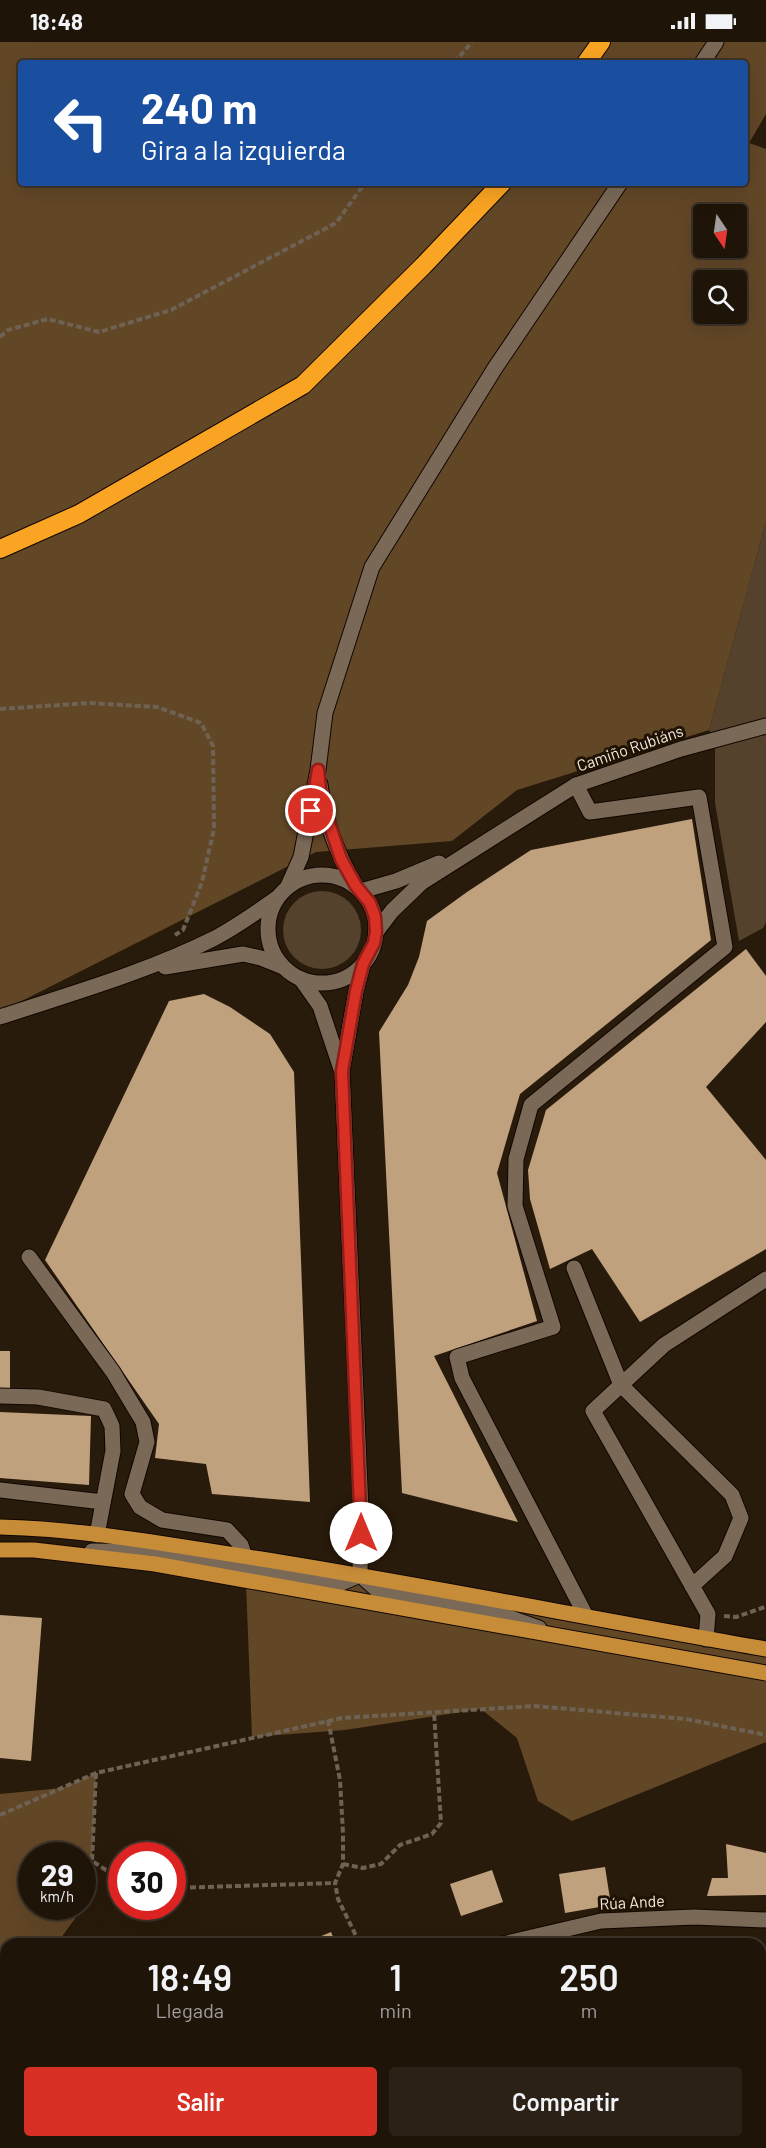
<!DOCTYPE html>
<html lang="es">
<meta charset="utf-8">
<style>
:root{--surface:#1f1408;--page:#2c2116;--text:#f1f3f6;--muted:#a19e9c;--line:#3c3329;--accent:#d93025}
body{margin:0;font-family:Barlow,sans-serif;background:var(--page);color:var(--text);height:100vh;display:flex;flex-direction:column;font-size:22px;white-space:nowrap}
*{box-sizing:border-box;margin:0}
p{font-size:20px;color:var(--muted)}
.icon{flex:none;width:33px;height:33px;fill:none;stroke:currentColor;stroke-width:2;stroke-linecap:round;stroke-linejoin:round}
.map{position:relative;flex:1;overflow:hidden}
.sheet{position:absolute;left:0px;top:1896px;width:766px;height:210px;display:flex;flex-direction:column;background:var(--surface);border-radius:18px 18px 0 0;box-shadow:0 6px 24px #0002,0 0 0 2px var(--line)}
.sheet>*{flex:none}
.hud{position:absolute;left:18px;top:18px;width:730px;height:126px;border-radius:6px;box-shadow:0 6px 24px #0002,0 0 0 2px var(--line);background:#1a4fa0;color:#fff;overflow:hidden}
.needle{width:39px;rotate:167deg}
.tools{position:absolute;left:693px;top:162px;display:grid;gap:12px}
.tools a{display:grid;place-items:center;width:54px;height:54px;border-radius:6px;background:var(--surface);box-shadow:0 6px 24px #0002,0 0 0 2px var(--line);font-size:30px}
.speed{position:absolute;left:18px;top:1800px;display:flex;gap:12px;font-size:30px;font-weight:700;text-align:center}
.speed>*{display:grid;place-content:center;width:78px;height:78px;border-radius:50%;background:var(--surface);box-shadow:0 6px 24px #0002,0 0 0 2px var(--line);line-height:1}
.speed small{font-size:15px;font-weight:400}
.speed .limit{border:9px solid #d22;background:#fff;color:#111}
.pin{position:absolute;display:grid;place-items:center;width:51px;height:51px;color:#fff;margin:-26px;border:3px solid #fff;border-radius:50%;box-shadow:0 2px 6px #0007}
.me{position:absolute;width:66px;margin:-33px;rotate:0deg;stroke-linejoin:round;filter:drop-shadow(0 0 4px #0008)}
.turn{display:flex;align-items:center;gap:21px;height:126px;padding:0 24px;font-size:27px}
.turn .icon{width:78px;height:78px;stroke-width:2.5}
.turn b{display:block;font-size:42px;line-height:51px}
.eta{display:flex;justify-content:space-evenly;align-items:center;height:102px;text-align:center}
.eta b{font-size:36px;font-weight:600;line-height:42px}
.primary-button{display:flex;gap:12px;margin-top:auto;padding:12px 24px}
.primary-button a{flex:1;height:69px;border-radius:6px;background:var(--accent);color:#fff;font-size:24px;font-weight:600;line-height:69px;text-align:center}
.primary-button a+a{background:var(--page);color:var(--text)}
.status{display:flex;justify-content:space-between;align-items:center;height:42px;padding:0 30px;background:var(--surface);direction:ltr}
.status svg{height:16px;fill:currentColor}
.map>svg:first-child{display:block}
.green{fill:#54422d}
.forest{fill:#624727;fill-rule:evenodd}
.building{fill:#c0a17e}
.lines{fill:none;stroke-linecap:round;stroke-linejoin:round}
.minor-casing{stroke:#110600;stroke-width:17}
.major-casing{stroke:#110600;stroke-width:17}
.highway-casing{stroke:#110600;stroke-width:20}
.path{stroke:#6e6254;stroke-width:4;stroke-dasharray:6 3;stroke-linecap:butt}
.minor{stroke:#7a6957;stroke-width:15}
.major{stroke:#c78c38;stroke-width:15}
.highway{stroke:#faa423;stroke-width:18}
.route-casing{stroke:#8d1f18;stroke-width:15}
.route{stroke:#d93025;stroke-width:10}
.labels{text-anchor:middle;stroke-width:6;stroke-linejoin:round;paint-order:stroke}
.street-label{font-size:16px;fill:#f4eae0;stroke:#1f1203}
</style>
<div class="status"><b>18:48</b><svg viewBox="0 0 49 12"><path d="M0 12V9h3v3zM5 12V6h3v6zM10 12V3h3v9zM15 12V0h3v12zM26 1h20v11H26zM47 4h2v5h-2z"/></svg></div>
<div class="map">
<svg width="766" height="2106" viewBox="0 0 766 2106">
<rect width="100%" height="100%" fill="#291b0b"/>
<g class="green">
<polygon points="766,480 766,880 763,886 739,899 715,761 715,698 709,688"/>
<circle cx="322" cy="888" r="39"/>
</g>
<g class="forest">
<path d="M0,0H766V72L749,101L766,107V480L709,688L517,748L452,799L316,810L0,970ZM21,21H746V141H21ZM704,172H736V206H704ZM704,238H736V272H704Z"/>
<polygon points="245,1515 766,1607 766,1700 572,1779 538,1759 517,1696 481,1667 345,1688 252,1695"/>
<path d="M96,1731L90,1856L63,1893L60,1902H6V2100H221L222,2106H0V1752L62,1746ZM32,1814H82V1864H32Z"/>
</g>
<g class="building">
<polygon points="692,777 711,898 520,1052 497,1131 537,1279 434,1314 518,1480 402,1451 379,990 408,943 419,915 427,879 467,850 531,808"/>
<polygon points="746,907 766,934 766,980 706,1045 766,1118 766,1207 640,1280 592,1207 550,1227 530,1157 528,1128 546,1068"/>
<polygon points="204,952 230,965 270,992 294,1030 310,1460 212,1452 206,1422 155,1416 159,1382 45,1218 169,959"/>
<polygon points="0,1309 10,1309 10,1347 0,1346"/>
<polygon points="0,1370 91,1374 89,1443 0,1436"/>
<polygon points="0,1573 42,1576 31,1719 0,1716"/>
<polygon points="726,1802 766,1811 766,1853 707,1854 712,1836 728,1836"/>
<polygon points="605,1825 611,1863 565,1871 559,1832"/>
<polygon points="492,1828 503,1860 461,1874 450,1842"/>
<polygon points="331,1890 336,1902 302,1902"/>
</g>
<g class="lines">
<g class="minor-casing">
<g id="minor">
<polyline points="702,21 716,0"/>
<path d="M320,742C324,778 338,813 355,843"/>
<polyline points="576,743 590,770 699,755 725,905 531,1063 516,1117 515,1164 553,1285 457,1315 462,1336 586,1574"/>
<circle cx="322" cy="887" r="54"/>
<polyline points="288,844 301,815 318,728 325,671 372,525 495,326 620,141"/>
<polyline points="361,849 396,839 439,821"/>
<polyline points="376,890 392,869 421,841 576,743 681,707 766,684"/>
<polyline points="363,922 356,949 342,1029 361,1469 360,1533 377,1548 491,1569 539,1586"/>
<polyline points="165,925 243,912 261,916 281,924"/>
<polyline points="301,937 320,964 341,1027"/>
<path d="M0,975C73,951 147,930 215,896C237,884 257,870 277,856"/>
<polyline points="29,1215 113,1330 143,1380 147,1400 132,1452 140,1465 162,1478 227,1488 241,1503 245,1515"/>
<polyline points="574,1226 621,1343 732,1453 741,1476 725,1514 692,1544"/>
<polyline points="0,1354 38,1355 104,1367 112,1384 113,1409 97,1493"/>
<polyline points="0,1448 103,1460"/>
<polyline points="92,1509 157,1510 339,1542 360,1533"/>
<polyline points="706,1597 708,1572 593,1369 664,1303 766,1237"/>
<polyline points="503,1902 601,1879 694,1875 766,1878"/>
<polyline points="0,2088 6,2085"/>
<polyline points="366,2106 370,2100"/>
</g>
</g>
<g class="major-casing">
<g id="major">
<path d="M0,1485C87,1487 175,1504 261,1517C430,1544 598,1578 766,1607"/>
<polyline points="0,1508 34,1508 155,1522 766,1631"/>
</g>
</g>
<g class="highway-casing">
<g id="highway">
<polyline points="586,21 601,0"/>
<polyline points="0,507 79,472 303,343 423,224 502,141"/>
</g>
</g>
<g class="path">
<polyline points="454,21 472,0"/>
<polyline points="0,295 8,288 48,277 99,290 171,268 336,181 365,141"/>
<polyline points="0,667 90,661 157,665 201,681 213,704 214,787 202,840 183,888 175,893"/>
<polyline points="724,1574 736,1575 765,1565 766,1563"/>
<polyline points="328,1678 340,1738 343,1791 343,1822 335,1841 338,1857 360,1902"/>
<polyline points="96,1731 92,1819 106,1828 122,1831"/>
<polyline points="0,1773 96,1731 342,1676 534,1664 686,1677 766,1693"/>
<polyline points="343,1822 363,1826 381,1822 400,1803 432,1792 441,1781 434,1670"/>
<polyline points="172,1846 335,1841"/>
<polyline points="0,1985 6,1990"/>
</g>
<use href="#minor" class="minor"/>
<use href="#major" class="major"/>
<use href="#highway" class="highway"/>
</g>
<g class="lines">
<g class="route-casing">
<polyline id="route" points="311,769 318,728 321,757 341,817 356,844 370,861 375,875 376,890 374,901 363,922 356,949 342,1029 361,1491"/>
</g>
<use href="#route" class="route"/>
</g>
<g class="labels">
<g class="street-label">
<text transform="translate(630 706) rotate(-19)" y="6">Camiño Rubiáns</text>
<text transform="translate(632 1860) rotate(-3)" y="6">Rúa Ande</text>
</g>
</g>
</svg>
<div class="tools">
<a><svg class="needle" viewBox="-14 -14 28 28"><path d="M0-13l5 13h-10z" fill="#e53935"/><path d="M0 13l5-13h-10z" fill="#a19e9c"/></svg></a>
<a><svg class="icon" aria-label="search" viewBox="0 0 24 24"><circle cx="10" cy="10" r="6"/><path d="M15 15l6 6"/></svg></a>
</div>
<div class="speed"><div>29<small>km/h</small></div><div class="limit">30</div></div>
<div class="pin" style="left:311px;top:769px;background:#d93025"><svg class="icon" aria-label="arrive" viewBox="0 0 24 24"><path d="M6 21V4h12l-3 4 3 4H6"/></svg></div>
<svg class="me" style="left:361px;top:1491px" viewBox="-20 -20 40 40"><circle r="19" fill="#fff"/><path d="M0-13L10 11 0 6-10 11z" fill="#d93025"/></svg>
<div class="hud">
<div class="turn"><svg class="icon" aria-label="left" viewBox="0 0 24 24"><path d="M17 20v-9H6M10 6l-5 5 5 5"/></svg><div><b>240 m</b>Gira a la izquierda</div></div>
</div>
<section class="sheet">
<div class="eta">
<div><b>18:49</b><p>Llegada</p></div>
<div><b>1</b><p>min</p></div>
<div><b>250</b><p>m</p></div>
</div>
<div class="primary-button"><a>Salir</a><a>Compartir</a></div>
</section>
</div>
